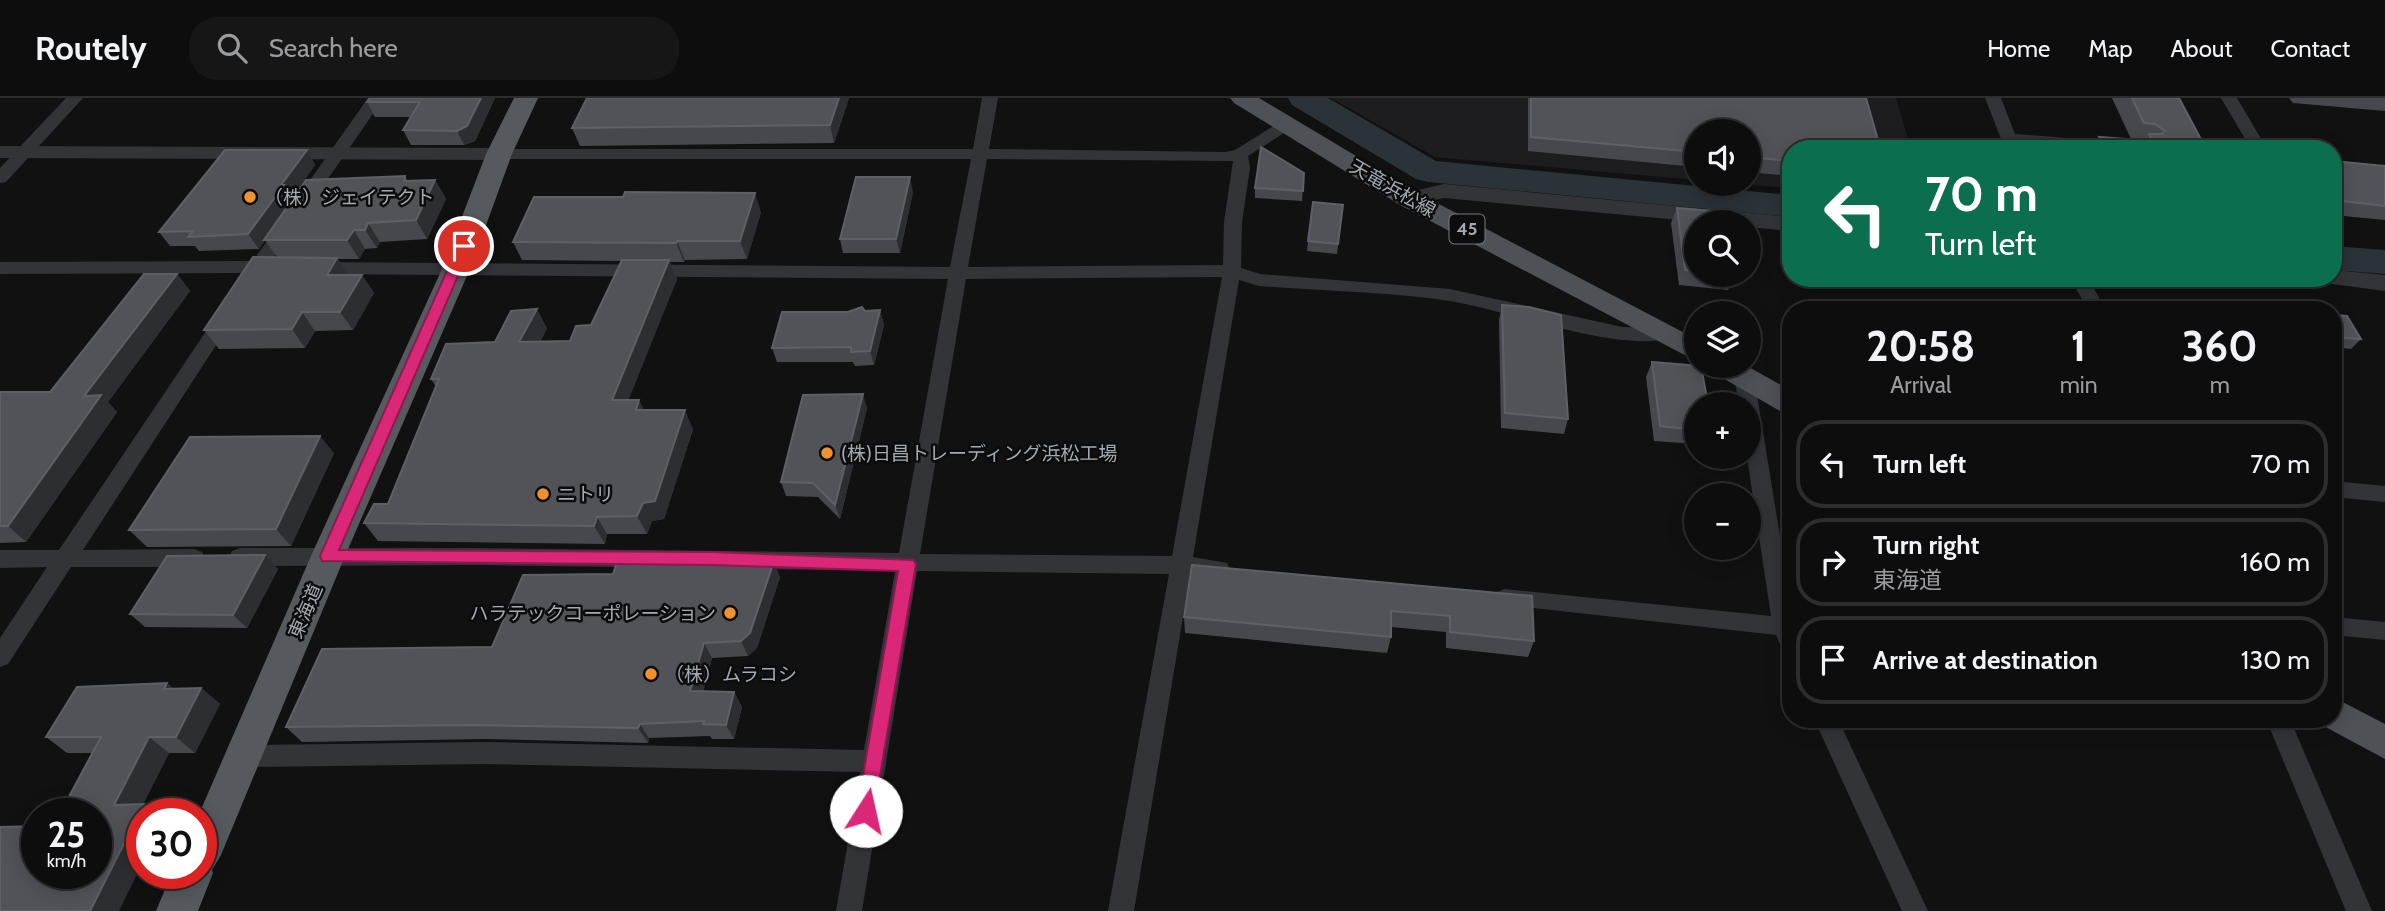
<!DOCTYPE html>
<meta charset="utf-8">
<style>
:root{--surface:#0d0d0e;--page:#161617;--text:#f1f3f6;--muted:#9a9c9e;--line:#2d2d2e}
body{margin:0;font-family:Cabin,"Noto Sans JP",sans-serif;background:var(--page);color:var(--text);height:100vh;display:flex;flex-direction:column;font-size:26px;white-space:nowrap}
*{box-sizing:border-box;margin:0}
p{font-size:23px;color:var(--muted)}
.icon{flex:none;width:38px;height:38px;fill:none;stroke:currentColor;stroke-width:2;stroke-linecap:round;stroke-linejoin:round}
.map{position:relative;flex:1;overflow:hidden}
.side{position:absolute;left:1782px;top:203px;width:560px;height:427px;display:flex;flex-direction:column;background:var(--surface);border-radius:28px;box-shadow:0 4px 18px #0003,0 0 0 2px var(--line)}
.side>*{flex:none}
.guide{position:absolute;left:1782px;top:42px;width:560px;height:147px;border-radius:28px;box-shadow:0 4px 18px #0003,0 0 0 2px var(--line);background:#0b6e4f;color:#fff;overflow:hidden}
.controls{position:absolute;left:1684px;top:21px;display:grid;gap:14px}
.controls a{display:grid;place-items:center;width:77px;height:77px;border-radius:50%;background:var(--surface);box-shadow:0 4px 18px #0003,0 0 0 2px var(--line);font-size:35px}
.speed{position:absolute;left:21px;top:700px;display:flex;gap:14px;font-size:35px;font-weight:700;text-align:center}
.speed>*{display:grid;place-content:center;width:91px;height:91px;border-radius:50%;background:var(--surface);box-shadow:0 4px 18px #0003,0 0 0 2px var(--line);line-height:1}
.speed small{font-size:18px;font-weight:400}
.speed .limit{border:10px solid #d22;background:#fff;color:#111}
.pin{position:absolute;display:grid;place-items:center;width:60px;height:60px;color:#fff;margin:-30px;border:4px solid #fff;border-radius:50%;box-shadow:0 2px 7px #0007}
.me{position:absolute;width:77px;margin:-38px;rotate:10deg;stroke-linejoin:round;filter:drop-shadow(0 0 5px #0008)}
.turn{display:flex;align-items:center;gap:24px;height:147px;padding:0 28px;font-size:32px}
.turn .icon{width:91px;height:91px;stroke-width:2.5}
.turn b{display:block;font-size:49px;line-height:60px}
.eta{display:flex;justify-content:space-evenly;align-items:center;height:119px;text-align:center}
.eta b{font-size:42px;font-weight:700;line-height:49px}
ul{padding:0;list-style:none}
li{display:flex;align-items:center;gap:21px;height:88px;margin:0 14px 10px;padding:0 14px;border:4px solid var(--line);border-radius:28px}
li div{flex:1}
li b{display:block;font-size:26px}
li em{font-style:normal}
header{display:flex;align-items:center;gap:42px;box-sizing:border-box;height:98px;padding:0 35px;background:var(--surface);border-bottom:2px solid var(--line)}
header strong{font-size:33px}
nav{display:flex;gap:38px;margin-inline-start:auto;font-size:24px}
.search{width:490px;height:63px;background:var(--page);display:flex;align-items:center;gap:18px;box-sizing:border-box;padding:0 24px;border-radius:28px;color:var(--muted);font-size:26px}
.map>svg:first-child{display:block}
.built{fill:#1d1d1f}
.lines{fill:none;stroke-linecap:round;stroke-linejoin:round}
.river{fill:#2a3338;fill-rule:evenodd}
.minor{fill:#323437;fill-rule:evenodd}
.tertiary{fill:#323437;fill-rule:evenodd}
.primary{fill:#4e5156;fill-rule:evenodd}
.trunk{fill:#565a5f;fill-rule:evenodd}
.wall{fill:#47484d}
.shaded-wall{fill:#2d2e31}
.building{fill:#515358;stroke:#5d6066;stroke-width:2}
.route{fill:#db2777;stroke:#8e194d;stroke-width:2}
.poi-dot{fill:#ef922d;stroke:#0c0c0d;stroke-width:2.5}
.labels{text-anchor:middle;stroke-width:5;stroke-linejoin:round;paint-order:stroke}
.shield{fill:#0c0c0d;stroke:#757b81;stroke-width:2}
.shield-label{font-size:18px;font-weight:bold;fill:#a2aab3}
.street-label{font-size:19px;fill:#a2aab3;stroke:#0c0c0d}
.poi-label{font-size:19px;fill:#a2aab3;stroke:#0c0c0d;text-anchor:start}
</style>
<header>
<strong>Routely</strong>
<div class="search"><svg class="icon" aria-label="search" viewBox="0 0 24 24"><circle cx="10" cy="10" r="6"/><path d="M15 15l6 6"/></svg>Search here</div>
<nav><a>Home</a><a>Map</a><a>About</a><a>Contact</a></nav>
</header>
<div class="map">
<svg width="2385" height="813" viewBox="0 0 2385 813">
<rect width="100%" height="100%" fill="#111112"/>
<polygon class="built" points="1331,0 1896,0 1911,51 1790,51 1790,90 1743,86 1748,86 1748,33 1696,33 1696,82 1435,59"/>
<g class="lines">
<g class="river">
<polygon points="1288,0 1328,0 1436,63 1790,97 1790,119 1428,84 1416,81 1292,7"/>
<polygon points="2333,148 2385,152 2385,176 2333,172"/>
</g>
<g class="minor">
<polygon points="66,0 83,0 6,84 0,85 0,70"/>
<path d="M368,0H384L271,163L280,165L283,169L280,173L263,175C258,182 254,182 247,180L245,175L0,176V164L253,163Z"/>
<path d="M982,0H998L989,51L1226,54L1235,52L1280,24H1292L1294,27L1292,30L1248,58L1250,70L1242,124L1241,170L1260,176L1450,191L1622,229L1670,230L1672,235L1670,240C1616,255 1508,212 1450,203C1390,194 1321,193 1259,188L1239,182L1193,459L1227,465L1230,471L1227,477L1219,480L1190,477L1134,813H1108L1169,476L917,473L862,813H836L860,674L485,666L244,669L235,666L232,658L235,650L244,647L485,644L864,652L895,473L476,467L240,468L232,465L229,459L232,453L240,450H476L899,455L948,181L317,176L308,170L317,164L950,169L971,61H499L491,56L499,51H973ZM987,61L1233,63L1224,124L1223,167L968,169ZM1222,179L1172,458L920,456L966,181Z"/>
<polygon points="1985,0 2001,0 2015,36 2142,46 2150,51 2080,51 2019,46 2021,51 2005,51"/>
<polygon points="2221,0 2237,0 2267,51 2251,51"/>
<polygon points="2070,180 2088,180 2106,212 2088,212"/>
<polygon points="226,212 233,214 235,218 83,452 194,451 202,454 205,460 202,466 194,469 71,469 8,566 0,569 0,540 47,469 0,470 0,452 59,452 219,214"/>
<polygon points="1744,272 1751,274 1754,279 1790,499 1790,548 1780,546 1776,537 1497,506 1494,500 1497,494 1505,491 1771,518 1747,359 1748,306 1739,306 1734,279 1737,274"/>
<polygon points="2333,383 2385,388 2385,404 2333,399"/>
<polygon points="2333,519 2385,524 2385,542 2333,537"/>
<polygon points="1814,621 1838,621 1928,813 1902,813"/>
<polygon points="2266,621 2290,621 2372,813 2346,813"/>
</g>
<g class="tertiary">
<polygon points="0,48 499,50 506,52 509,56 506,60 499,62 0,60"/>
<polygon points="1444,86 1790,119 1790,133 1748,129 1748,124 1700,124 1444,100 1409,108 1401,106 1398,101 1401,96"/>
<polygon points="2333,172 2385,177 2385,193 2325,185 2322,180 2333,180"/>
</g>
<g class="primary">
<polygon points="1230,0 1259,0 1418,95 1696,241 1696,263 1400,107 1234,5"/>
<polygon points="1710,268 1747,268 1790,292 1790,316 1780,313 1714,275"/>
<polygon points="2333,599 2385,626 2385,661 2320,626 2318,621 2333,621"/>
</g>
<polygon class="trunk" points="514,0 538,0 512,56 470,171 345,458 221,757 212,772 213,775 198,813 156,813 172,775 201,775 201,716 199,716 311,458 442,171 486,56"/>
</g>
<g class="wall">
<polygon points="495,0 475,43 464,47 411,47 403,32 411,19 375,19 367,4"/>
<polygon points="587,0 849,0 834,45 580,48 572,30"/>
<polygon points="1528,0 1866,0 1880,49 1879,51 1790,51 1790,78 1748,74 1748,33 1696,33 1696,69 1528,53"/>
<polygon points="2112,0 2179,0 2204,47 2219,51 2092,51 2099,39 2131,41"/>
<polygon points="2289,0 2385,0 2385,13 2293,5"/>
<polygon points="307,52 315,67 292,99 293,100 405,78 408,83 435,82 446,101 427,141 380,144 377,150 365,151 359,161 338,161 348,177 362,177 374,195 353,232 315,233 305,250 219,251 204,232 277,159 265,142 259,151 199,153 195,148 170,148 159,134"/>
<polygon points="2333,63 2385,68 2385,122 2333,117"/>
<polygon points="1304,75 1302,103 1255,100 1255,90"/>
<polygon points="913,94 900,155 843,155 840,141"/>
<polygon points="1343,107 1337,156 1307,153 1308,143"/>
<polygon points="1677,110 1696,124 1696,177 1734,177 1728,192 1679,187 1671,125"/>
<polygon points="761,114 747,161 685,162 684,164 670,164 677,181 628,302 644,312 693,331 664,421 652,423 647,436 607,436 605,446 378,443 364,425 388,406 436,289 431,281 495,244 547,230 540,244 570,243 591,227 621,163 522,162 513,144"/>
<polygon points="177,176 190,193 108,304 117,314 26,444 0,445 0,294 50,294"/>
<polygon points="1502,207 1568,321 1564,336 1501,330 1499,222"/>
<polygon points="880,212 884,227 874,267 855,268 853,264 777,264 772,250"/>
<polygon points="2333,217 2361,241 2351,251 2333,249"/>
<polygon points="1652,264 1696,306 1696,346 1654,343 1646,279"/>
<polygon points="867,310 840,421 818,399 786,398 781,384"/>
<polygon points="334,355 291,448 147,449 129,432"/>
<polygon points="278,471 247,530 145,529 130,516"/>
<polygon points="780,479 757,550 748,558 712,560 703,594 734,594 742,609 734,641 712,641 710,638 649,640 648,645 485,641 302,644 286,629"/>
<polygon points="1532,498 1534,543 1528,559 1446,550 1446,534 1391,529 1391,539 1387,555 1185,535 1184,519"/>
<polygon points="167,585 173,591 201,590 220,606 195,655 169,655 143,706 157,716 142,716 37,775 64,708 93,655 67,655 46,639"/>
</g>
<g class="shaded-wall">
<polygon points="481,0 495,0 475,43 464,47 457,33"/>
<polygon points="839,0 849,0 834,45 830,27"/>
<polygon points="307,52 315,67 292,99 293,101 259,151 248,136 281,87"/>
<polygon points="910,79 913,94 900,155 896,141"/>
<polygon points="435,82 446,101 427,141 416,122"/>
<polygon points="755,95 761,114 747,161 740,143"/>
<polygon points="368,125 380,144 377,150 365,132"/>
<polygon points="354,132 365,151 359,161 347,142"/>
<polygon points="677,143 685,162 684,164 676,145"/>
<polygon points="337,160 349,178 327,177"/>
<polygon points="669,162 677,181 621,321 612,302"/>
<polygon points="177,176 190,193 108,304 117,314 26,444 8,428 84,298"/>
<polygon points="362,177 374,195 353,232 340,214"/>
<polygon points="537,211 547,230 530,263 519,244"/>
<polygon points="880,212 884,227 874,267 870,253"/>
<polygon points="302,214 315,233 305,250 292,231"/>
<polygon points="863,296 867,310 840,421 835,407"/>
<polygon points="639,302 648,320 636,312"/>
<polygon points="685,312 693,331 664,421 652,423 647,436 637,418"/>
<polygon points="320,338 334,355 291,448 276,431"/>
<polygon points="597,419 607,436 605,446 594,428"/>
<polygon points="265,457 278,471 247,530 233,517"/>
<polygon points="774,463 780,479 757,550 748,558 741,543"/>
<polygon points="704,545 712,560 699,608 690,593"/>
<polygon points="167,585 186,601 164,591"/>
<polygon points="201,590 220,606 195,655 176,639"/>
<polygon points="734,594 742,609 734,641 726,627"/>
<polygon points="640,626 649,640 648,645 638,630"/>
<polygon points="149,639 169,655 135,722 114,707"/>
<polygon points="144,706 157,716 142,716 142,766 119,813 90,813"/>
</g>
<g class="building">
<polygon points="370,0 481,0 467,28 457,33 403,32 420,4 367,4"/>
<polygon points="587,0 839,0 830,27 572,30"/>
<polygon points="1531,0 1866,0 1880,49 1856,47 1857,51 1790,51 1790,63 1748,59 1748,33 1696,33 1696,54 1531,39"/>
<polygon points="2132,0 2179,0 2204,47 2218,48 2219,51 2105,51 2099,39 2152,43 2149,36 2162,36 2165,33 2155,26 2144,25"/>
<polygon points="1261,49 1304,75 1303,93 1255,90"/>
<polygon points="225,52 307,52 281,87 284,87 248,136 188,139 193,133 159,134"/>
<polygon points="2333,63 2385,68 2385,108 2333,102"/>
<polygon points="405,78 404,83 435,82 416,122 368,125 365,132 354,132 347,142 264,142 306,82"/>
<polygon points="856,79 910,79 896,141 840,141"/>
<polygon points="625,94 755,95 740,143 677,143 676,145 513,144 534,99 623,99"/>
<polygon points="1313,104 1343,107 1338,146 1308,143"/>
<polygon points="1677,110 1724,114 1726,124 1696,124 1696,173 1685,172"/>
<polygon points="253,159 337,160 327,177 362,177 340,214 302,214 292,231 204,232"/>
<polygon points="622,162 669,162 612,302 639,302 636,312 685,312 655,403 643,405 637,418 597,419 594,428 364,425 374,406 388,406 439,281 431,281 446,246 495,244 511,213 537,211 519,244 570,243 576,228 591,227"/>
<polygon points="144,176 177,176 84,298 101,297 8,428 0,428 0,294 50,294"/>
<polygon points="1502,207 1529,209 1561,217 1568,321 1505,315"/>
<polygon points="862,209 865,213 880,212 870,253 851,254 851,249 772,250 782,214 848,214"/>
<polygon points="2333,217 2347,218 2361,241 2333,239"/>
<polygon points="1652,264 1701,268 1708,306 1696,306 1696,332 1660,328"/>
<polygon points="863,296 835,407 813,385 781,384 803,297"/>
<polygon points="320,338 276,431 129,432 190,339"/>
<polygon points="265,457 233,517 130,516 167,458"/>
<polygon points="774,463 750,535 741,543 704,545 690,593 734,594 726,627 703,626 704,623 640,626 638,630 473,627 286,629 322,551 492,549 523,477 613,476 617,464"/>
<polygon points="1192,467 1532,498 1534,543 1450,534 1450,518 1391,513 1391,539 1184,519"/>
<polygon points="167,585 164,591 201,590 176,639 149,639 114,707 144,706 90,813 0,813 0,729 37,728 37,775 96,775 96,716 51,716 54,712 64,708 101,639 46,639 77,589"/>
</g>
<polygon class="route" points="464,144 471,148 339,452 713,454 913,462 916,466 873,719 866,722 860,719 857,713 898,473 713,467 322,463 320,458 458,148"/>
<g class="poi-dot">
<circle cx="250" cy="99" r="7"/>
<circle cx="827" cy="355" r="7"/>
<circle cx="543" cy="396" r="7"/>
<circle cx="730" cy="515" r="7"/>
<circle cx="651" cy="576" r="7"/>
</g>
<g class="labels">
<rect class="shield" x="1449.5" y="116.5" width="35" height="29" rx="5"/>
<g class="shield-label">
<text x="1467" y="137">45</text>
</g>
<g class="street-label">
<text transform="translate(1393 90) rotate(30)" y="7">天竜浜松線</text>
<text transform="translate(305 513) rotate(-67)" y="7">東海道</text>
</g>
<g class="poi-label">
<text x="264" y="106">（株）ジェイテクト</text>
<text x="841" y="362">(株)日昌トレーディング浜松工場</text>
<text x="557" y="403">ニトリ</text>
<text x="716" y="522" text-anchor="end">ハラテックコーポレーション</text>
<text x="665" y="583">（株）ムラコシ</text>
</g>
</g>
</svg>
<div class="controls">
<a><svg class="icon" aria-label="sound" viewBox="0 0 24 24"><path d="M4 9h4l5-4v14l-5-4H4zM17 9q2 3 0 6"/></svg></a>
<a><svg class="icon" aria-label="search" viewBox="0 0 24 24"><circle cx="10" cy="10" r="6"/><path d="M15 15l6 6"/></svg></a>
<a><svg class="icon" aria-label="layers" viewBox="0 0 24 24"><path d="M12 4l9 5-9 5-9-5zM3 14l9 5 9-5"/></svg></a>
<a>+</a>
<a>−</a>
</div>
<div class="speed"><div>25<small>km/h</small></div><div class="limit">30</div></div>
<div class="pin" style="left:464px;top:148px;background:#d93025"><svg class="icon" aria-label="arrive" viewBox="0 0 24 24"><path d="M6 21V4h12l-3 4 3 4H6"/></svg></div>
<svg class="me" style="left:866px;top:713px" viewBox="-20 -20 40 40"><circle r="19" fill="#fff"/><path d="M0-13L10 11 0 6-10 11z" fill="#db2777"/></svg>
<div class="guide">
<div class="turn"><svg class="icon" aria-label="left" viewBox="0 0 24 24"><path d="M17 20v-9H6M10 6l-5 5 5 5"/></svg><div><b>70 m</b>Turn left</div></div>
</div>
<section class="side">
<div class="eta">
<div><b>20:58</b><p>Arrival</p></div>
<div><b>1</b><p>min</p></div>
<div><b>360</b><p>m</p></div>
</div>
<ul>
<li><svg class="icon" aria-label="left" viewBox="0 0 24 24"><path d="M17 20v-9H6M10 6l-5 5 5 5"/></svg><div><b>Turn left</b></div><em>70 m</em></li>
<li><svg class="icon" aria-label="right" viewBox="0 0 24 24"><path d="M7 20v-9h11M14 6l5 5-5 5"/></svg><div><b>Turn right</b><p>東海道</p></div><em>160 m</em></li>
<li><svg class="icon" aria-label="arrive" viewBox="0 0 24 24"><path d="M6 21V4h12l-3 4 3 4H6"/></svg><div><b>Arrive at destination</b></div><em>130 m</em></li>
</ul>
</section>
</div>
